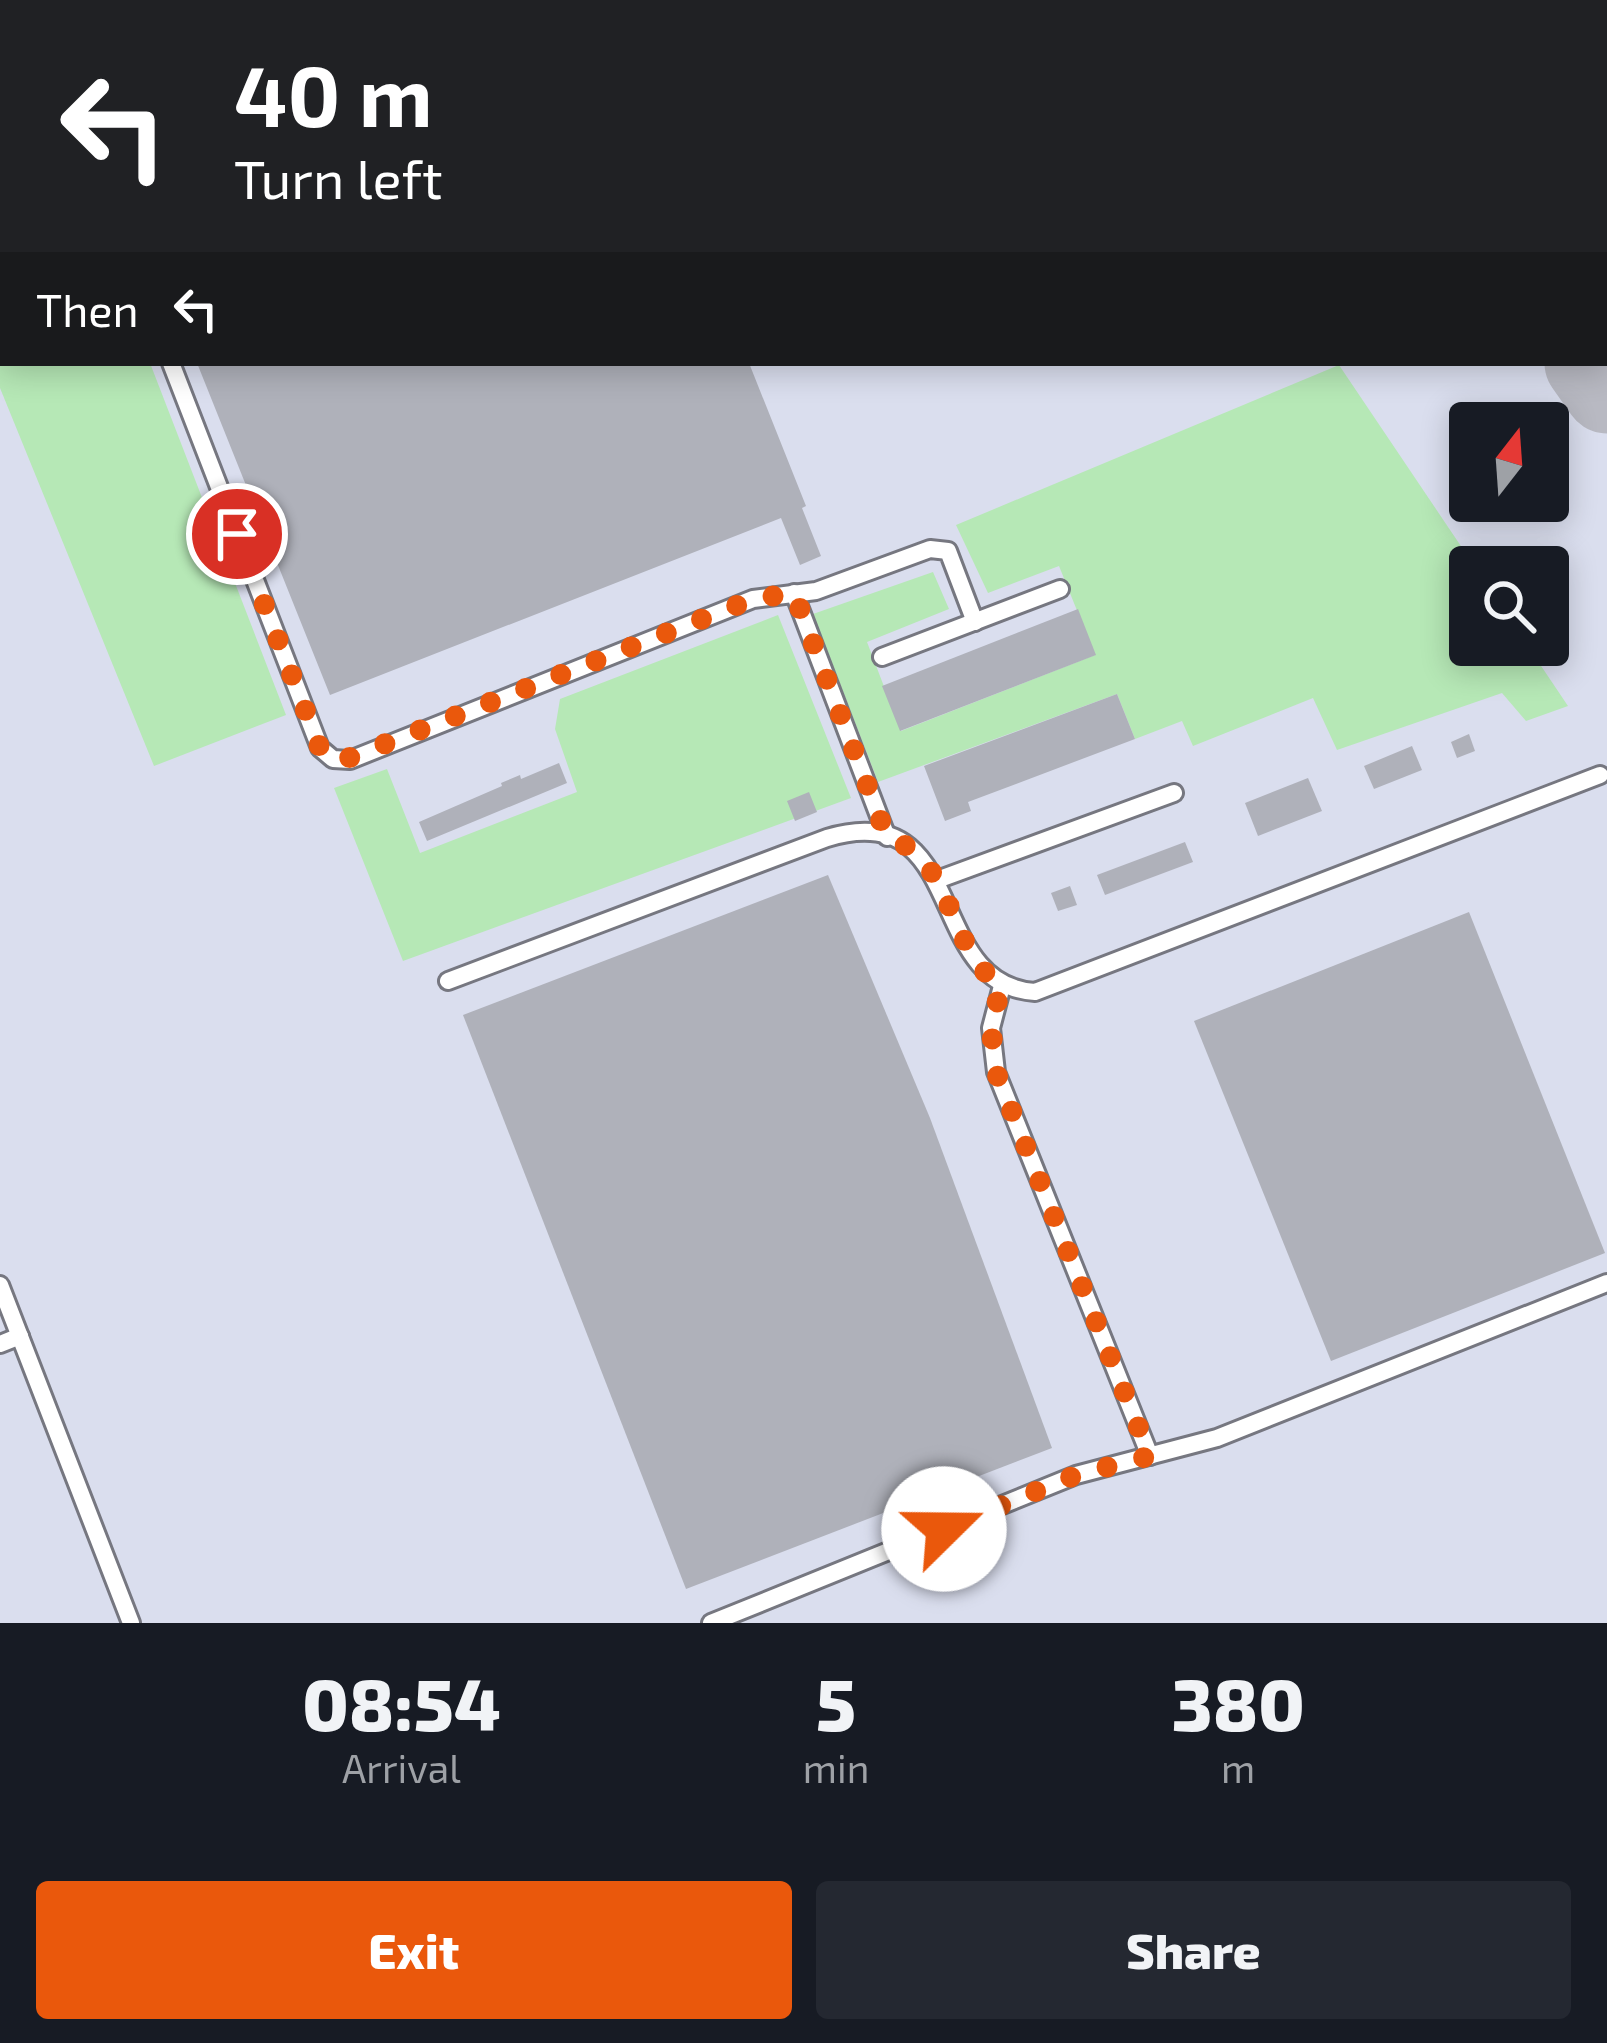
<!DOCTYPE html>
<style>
:root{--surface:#171b24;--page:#242831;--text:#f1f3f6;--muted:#9ea1a6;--accent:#ea580c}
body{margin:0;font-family:"Exo 2",sans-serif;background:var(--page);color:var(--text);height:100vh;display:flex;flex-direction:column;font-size:45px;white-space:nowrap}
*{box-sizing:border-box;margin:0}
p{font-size:39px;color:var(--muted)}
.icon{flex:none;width:66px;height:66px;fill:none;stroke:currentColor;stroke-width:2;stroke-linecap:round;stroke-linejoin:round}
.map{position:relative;height:1623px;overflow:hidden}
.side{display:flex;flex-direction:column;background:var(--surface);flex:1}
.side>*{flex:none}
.top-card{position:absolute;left:0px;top:0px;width:1608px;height:366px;box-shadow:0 6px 30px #0003;background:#202124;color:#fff;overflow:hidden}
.needle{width:78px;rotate:17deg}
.fabs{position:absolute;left:1449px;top:402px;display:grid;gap:24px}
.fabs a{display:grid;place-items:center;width:120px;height:120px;border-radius:12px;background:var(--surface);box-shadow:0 6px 30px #0003;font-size:60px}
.pin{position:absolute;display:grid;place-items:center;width:102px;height:102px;color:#fff;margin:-51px;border:6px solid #fff;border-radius:50%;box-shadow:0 3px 12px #0007}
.me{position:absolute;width:132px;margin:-66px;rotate:68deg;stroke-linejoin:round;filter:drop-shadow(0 0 9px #0008)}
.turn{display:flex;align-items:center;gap:42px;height:252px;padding:0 36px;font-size:54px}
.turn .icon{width:156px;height:156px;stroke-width:2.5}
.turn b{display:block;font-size:84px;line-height:102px}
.then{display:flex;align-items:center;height:114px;padding:0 36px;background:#0003;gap:24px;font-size:45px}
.eta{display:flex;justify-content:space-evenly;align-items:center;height:204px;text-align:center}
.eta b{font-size:72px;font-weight:800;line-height:84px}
.button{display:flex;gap:24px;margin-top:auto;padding:24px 36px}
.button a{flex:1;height:138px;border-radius:12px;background:var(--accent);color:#fff;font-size:48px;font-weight:800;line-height:138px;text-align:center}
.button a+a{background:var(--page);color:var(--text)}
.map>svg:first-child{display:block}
.built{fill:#dadeee;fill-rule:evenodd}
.green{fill:#b6e8b6}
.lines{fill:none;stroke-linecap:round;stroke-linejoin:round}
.taxiway{stroke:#b8b9c2;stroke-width:87}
.building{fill:#afb1ba}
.service-casing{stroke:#767780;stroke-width:22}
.service{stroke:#fff;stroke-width:16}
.route{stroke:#ea580c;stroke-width:21;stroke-dasharray:0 37.8}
</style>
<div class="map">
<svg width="1607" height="1623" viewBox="0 0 1607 1623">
<rect width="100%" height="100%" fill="#e7e9f3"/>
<path class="built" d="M0,0H1607V1623H0ZM3,3H1605V363H3ZM1470,423H1548V501H1470ZM1470,567H1548V645H1470Z"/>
<g class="green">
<polygon points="0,0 588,0 3,3 3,363 150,363 286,715 154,766 0,388"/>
<polygon points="1339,365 1475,567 1470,567 1470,645 1527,645 1568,706 1526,721 1502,693 1337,750 1313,698 1193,746 1182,721 1135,739 1117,694 878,782 813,614 933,572 949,609 867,642 901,731 1095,655 1059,566 988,593 956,525"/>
<polygon points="778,615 851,798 403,961 334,788 387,769 420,853 577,792 555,729 560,699"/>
</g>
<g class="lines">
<g class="taxiway">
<polyline points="1336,0 1338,3"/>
<polyline points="1588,363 1607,390"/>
</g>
</g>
<g class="building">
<polygon points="197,363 749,363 806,506 802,508 821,556 800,565 781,518 330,695"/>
<polygon points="1078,609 1096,655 900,731 882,686"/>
<polygon points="1117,694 1135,739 968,802 971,811 945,821 924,766"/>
<polygon points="1469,734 1475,751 1457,758 1451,742"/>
<polygon points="1412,746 1422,770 1374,789 1364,766"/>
<polygon points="559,763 567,783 427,841 419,822 502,786 501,783 520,775 521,779"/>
<polygon points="1308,778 1322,811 1258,836 1245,803"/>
<polygon points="809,792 817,812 795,821 787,801"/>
<polygon points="1185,842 1193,862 1105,895 1097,875"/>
<polygon points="828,875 930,1118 1052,1448 686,1589 463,1015"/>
<polygon points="1070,886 1077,905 1058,911 1051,893"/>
<polygon points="1469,912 1605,1253 1331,1361 1194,1021"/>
</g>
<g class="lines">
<g class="service-casing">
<g id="service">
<polyline points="171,363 320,748 333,759 350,760 753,599 816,591 930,549 948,551 975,622"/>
<polyline points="794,593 887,837"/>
<polyline points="882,657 1060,589"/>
<polyline points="937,880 1174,793"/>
<path d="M448,981L827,838C970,795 923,985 1035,992L1600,775"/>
<polyline points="1002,986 991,1028 996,1072 1150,1456"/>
<polyline points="0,1285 131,1623"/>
<polyline points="0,1344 20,1336"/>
<polyline points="711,1623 1076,1475 1217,1438 1607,1283"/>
</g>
</g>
<use href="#service" class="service"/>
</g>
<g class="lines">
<path class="route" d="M237,534L320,748L325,755L341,761L753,599L794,593L887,837C956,860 946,949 1001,986L991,1028L996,1072L1150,1456L1076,1475L944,1529"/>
</g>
</svg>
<div class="fabs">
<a><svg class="needle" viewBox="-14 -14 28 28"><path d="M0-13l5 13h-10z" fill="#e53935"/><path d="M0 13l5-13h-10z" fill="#9ea1a6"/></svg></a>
<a><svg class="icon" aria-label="search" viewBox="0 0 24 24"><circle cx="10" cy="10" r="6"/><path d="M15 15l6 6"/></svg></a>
</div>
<div class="pin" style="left:237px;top:534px;background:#d93025"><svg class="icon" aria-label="arrive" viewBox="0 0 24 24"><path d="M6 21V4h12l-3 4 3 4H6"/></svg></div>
<svg class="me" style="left:944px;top:1529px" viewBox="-20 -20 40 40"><circle r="19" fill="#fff"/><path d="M0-13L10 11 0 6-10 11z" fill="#ea580c"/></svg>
<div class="top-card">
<div class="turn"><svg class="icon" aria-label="left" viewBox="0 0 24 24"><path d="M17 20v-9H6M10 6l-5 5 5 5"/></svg><div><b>40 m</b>Turn left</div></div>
<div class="then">Then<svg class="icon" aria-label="left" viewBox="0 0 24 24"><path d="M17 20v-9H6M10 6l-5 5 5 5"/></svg></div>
</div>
</div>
<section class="side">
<div class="eta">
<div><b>08:54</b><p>Arrival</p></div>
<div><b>5</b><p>min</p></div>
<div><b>380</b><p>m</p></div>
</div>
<div class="button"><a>Exit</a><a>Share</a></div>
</section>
